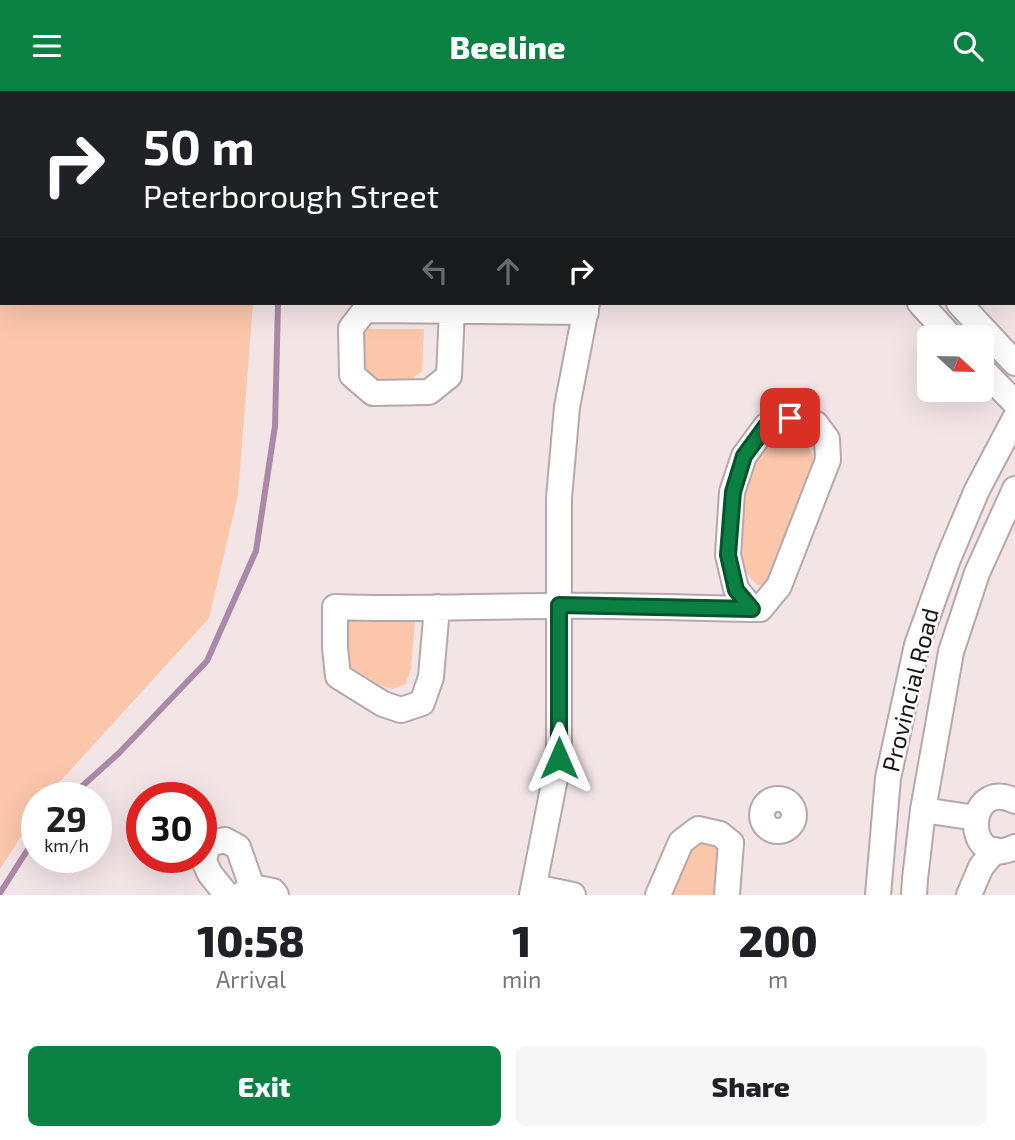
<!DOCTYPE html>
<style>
:root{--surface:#fff;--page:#f6f6f6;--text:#202124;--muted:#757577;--accent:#0b8043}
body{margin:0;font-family:"Exo 2",sans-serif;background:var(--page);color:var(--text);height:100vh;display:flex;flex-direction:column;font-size:26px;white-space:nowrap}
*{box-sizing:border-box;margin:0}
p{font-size:23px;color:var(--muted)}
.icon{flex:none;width:38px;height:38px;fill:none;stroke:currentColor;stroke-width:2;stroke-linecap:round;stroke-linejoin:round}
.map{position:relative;height:804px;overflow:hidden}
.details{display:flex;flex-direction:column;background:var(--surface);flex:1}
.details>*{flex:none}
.hud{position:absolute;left:0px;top:0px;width:1015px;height:214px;box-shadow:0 7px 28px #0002;background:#202124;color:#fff;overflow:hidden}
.needle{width:46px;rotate:112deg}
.buttons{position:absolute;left:917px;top:234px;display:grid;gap:14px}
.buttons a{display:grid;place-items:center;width:77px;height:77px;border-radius:10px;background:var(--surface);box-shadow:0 7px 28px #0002;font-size:35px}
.speed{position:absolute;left:21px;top:691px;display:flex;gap:14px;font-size:35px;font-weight:700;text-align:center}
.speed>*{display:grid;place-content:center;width:91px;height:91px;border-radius:50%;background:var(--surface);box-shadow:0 7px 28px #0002;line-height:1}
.speed small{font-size:18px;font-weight:400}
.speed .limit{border:10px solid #d22;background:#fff;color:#111}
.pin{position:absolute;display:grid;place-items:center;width:60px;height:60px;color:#fff;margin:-30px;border-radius:14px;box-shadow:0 4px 10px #0006}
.me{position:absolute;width:77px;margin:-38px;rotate:0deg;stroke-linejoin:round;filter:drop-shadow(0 0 5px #0008)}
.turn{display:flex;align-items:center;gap:24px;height:147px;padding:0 28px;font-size:32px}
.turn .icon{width:91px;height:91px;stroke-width:2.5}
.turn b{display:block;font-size:49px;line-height:60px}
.lanes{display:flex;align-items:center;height:66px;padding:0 28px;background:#0003;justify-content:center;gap:35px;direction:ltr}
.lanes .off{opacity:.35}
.eta{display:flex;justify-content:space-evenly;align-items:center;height:119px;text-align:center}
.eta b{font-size:42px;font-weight:800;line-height:49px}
.button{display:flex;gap:14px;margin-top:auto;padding:14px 28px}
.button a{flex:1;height:80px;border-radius:10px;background:var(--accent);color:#fff;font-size:28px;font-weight:800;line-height:80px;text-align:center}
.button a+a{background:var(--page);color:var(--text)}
header{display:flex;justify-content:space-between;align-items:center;height:91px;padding:0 28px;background:var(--accent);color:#fff;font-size:32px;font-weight:800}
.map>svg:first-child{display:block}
.green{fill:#fbc6aa}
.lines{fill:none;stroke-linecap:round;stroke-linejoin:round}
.stream{stroke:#aa88a7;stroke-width:6}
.minor-casing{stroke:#b6a8aa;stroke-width:28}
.minor{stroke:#fff;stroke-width:24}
.route-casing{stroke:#07532c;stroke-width:18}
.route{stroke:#0b8043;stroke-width:12}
.labels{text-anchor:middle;stroke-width:5;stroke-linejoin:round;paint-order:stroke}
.street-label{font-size:24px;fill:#171213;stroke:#fff}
</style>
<header><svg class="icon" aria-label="menu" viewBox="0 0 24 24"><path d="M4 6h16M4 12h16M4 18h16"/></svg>Beeline<svg class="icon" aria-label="search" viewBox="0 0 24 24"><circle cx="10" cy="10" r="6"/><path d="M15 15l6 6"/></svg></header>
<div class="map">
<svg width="1015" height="804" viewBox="0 0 1015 804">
<rect width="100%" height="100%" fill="#f3e4e6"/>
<g class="green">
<polygon points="0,0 263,0 264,2 2,2 2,212 253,212 238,404 209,527 45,707 37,707 37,721 0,778"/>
<polygon points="584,0 816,0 815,2 584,2"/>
<polygon points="368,238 424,238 422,280 409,290 374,291 360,280 360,250"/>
<path d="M786,348C809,353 814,355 814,380L777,476L763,494H757C752,488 746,483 744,476C732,443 740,382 766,356C771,351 779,350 786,348Z"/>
<polygon points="367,528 415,530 411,577 406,593 392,598 380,594 351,576 348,557 349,530"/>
<polygon points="698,751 717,755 726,763 723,804 664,804 683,762"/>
</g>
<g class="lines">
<g class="stream">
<polyline points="287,0 288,2"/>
<polyline points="69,707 119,662 207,570 256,460 275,335 278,212"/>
<polyline points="0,802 37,744"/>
</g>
<g class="minor-casing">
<g id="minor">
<polyline points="355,0 355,2"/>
<polyline points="452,0 452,2"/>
<polyline points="1003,0 1005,2"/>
<polyline points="561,2 561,0"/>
<polyline points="846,2 846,0"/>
<polyline points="1013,60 1015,61"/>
<polyline points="1013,93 1015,91"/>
<polyline points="920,212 952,247"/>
<polyline points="959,212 1015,272"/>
<polyline points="452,219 449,285 429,301 373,302 352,284 351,237 365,219 586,221"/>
<polyline points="982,278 1015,312"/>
<path d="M437,516L431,586L422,612L401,619L383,613L338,585L335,557V516C408,519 481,515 554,515C620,514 686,517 752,518H760L779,495L828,369L827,348L816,333L790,327L766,335L744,365L732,401L728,464L736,498L752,518"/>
<circle cx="778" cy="724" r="16"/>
<path d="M1015,710C964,685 962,781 1015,756"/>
<polyline points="923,719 976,727"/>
<polyline points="534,796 573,804"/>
<polyline points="227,804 210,783 204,770 208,753 225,749 238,756 252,796"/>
<polyline points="241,804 252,796 273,800 276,804"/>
<polyline points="532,804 559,667 559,407 567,316 587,212"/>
<polyline points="658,804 681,751 698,738 720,743 731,752"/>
<polyline points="727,804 731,752"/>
<polyline points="878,804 888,687 917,554 948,468 977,399 1015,327"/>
<polyline points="914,804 915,788 923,719 951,561 977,482 1015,398"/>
<polyline points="969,804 981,776 995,759"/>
</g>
</g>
<use href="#minor" class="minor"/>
</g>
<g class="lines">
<g class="route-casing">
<polyline id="route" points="559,667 559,514 752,518 736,499 728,464 733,401 744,365 766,335 790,327"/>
</g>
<use href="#route" class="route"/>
</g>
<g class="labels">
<g class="street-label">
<text transform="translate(911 599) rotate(-76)" y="8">Provincial Road</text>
</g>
</g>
</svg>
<div class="buttons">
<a><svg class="needle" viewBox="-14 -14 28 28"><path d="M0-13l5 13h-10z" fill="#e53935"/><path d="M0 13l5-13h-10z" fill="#757577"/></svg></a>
</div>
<div class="speed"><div>29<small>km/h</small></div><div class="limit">30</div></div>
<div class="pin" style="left:790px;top:327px;background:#d93025"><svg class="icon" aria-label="arrive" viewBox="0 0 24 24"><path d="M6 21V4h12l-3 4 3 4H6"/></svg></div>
<svg class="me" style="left:559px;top:667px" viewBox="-20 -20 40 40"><path d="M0-17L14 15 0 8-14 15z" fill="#0b8043" stroke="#fff" stroke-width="4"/></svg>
<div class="hud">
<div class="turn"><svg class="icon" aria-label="right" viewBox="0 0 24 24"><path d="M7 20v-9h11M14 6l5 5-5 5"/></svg><div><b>50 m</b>Peterborough Street</div></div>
<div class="lanes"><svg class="icon off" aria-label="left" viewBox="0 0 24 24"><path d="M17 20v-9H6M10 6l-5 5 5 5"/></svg><svg class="icon off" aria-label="ahead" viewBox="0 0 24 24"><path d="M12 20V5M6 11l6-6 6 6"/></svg><svg class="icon" aria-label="right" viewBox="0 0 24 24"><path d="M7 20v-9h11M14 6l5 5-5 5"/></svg></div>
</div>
</div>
<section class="details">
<div class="eta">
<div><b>10:58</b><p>Arrival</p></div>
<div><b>1</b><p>min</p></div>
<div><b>200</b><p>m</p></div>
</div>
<div class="button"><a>Exit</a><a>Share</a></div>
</section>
